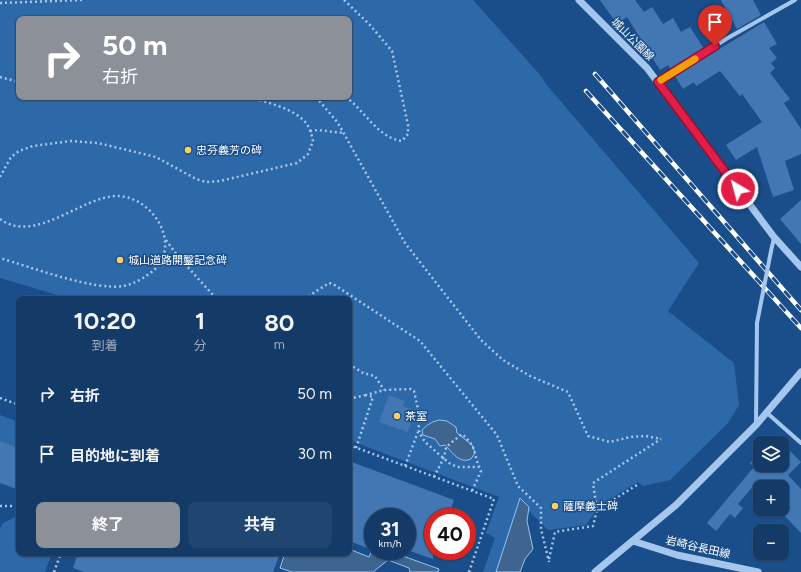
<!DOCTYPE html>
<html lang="ja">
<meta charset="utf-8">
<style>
:root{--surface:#143a68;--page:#214571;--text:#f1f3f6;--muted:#9dadc0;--line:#33547c;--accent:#8c9099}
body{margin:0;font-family:Figtree,"Noto Sans JP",sans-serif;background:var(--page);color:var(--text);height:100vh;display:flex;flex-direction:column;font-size:15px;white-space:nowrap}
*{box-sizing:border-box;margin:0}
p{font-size:13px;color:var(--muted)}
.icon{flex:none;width:22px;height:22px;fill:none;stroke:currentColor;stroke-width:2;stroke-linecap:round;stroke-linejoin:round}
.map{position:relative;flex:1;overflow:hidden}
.side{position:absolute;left:16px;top:296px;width:336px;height:260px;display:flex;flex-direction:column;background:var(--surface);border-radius:8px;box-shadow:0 1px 3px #0004,0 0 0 1px var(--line)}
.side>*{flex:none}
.banner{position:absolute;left:16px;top:16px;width:336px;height:84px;border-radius:8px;box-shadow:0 1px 3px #0004,0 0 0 1px var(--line);background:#8c9099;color:#fff;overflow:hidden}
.tools{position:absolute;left:753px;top:436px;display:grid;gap:8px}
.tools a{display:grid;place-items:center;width:36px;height:36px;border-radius:8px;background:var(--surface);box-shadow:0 1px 3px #0004,0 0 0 1px var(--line);font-size:20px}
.speed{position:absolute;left:364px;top:508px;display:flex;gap:8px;font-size:20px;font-weight:700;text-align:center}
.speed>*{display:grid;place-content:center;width:52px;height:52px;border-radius:50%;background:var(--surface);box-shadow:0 1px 3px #0004,0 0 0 1px var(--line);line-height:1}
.speed small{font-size:10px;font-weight:400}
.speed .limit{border:6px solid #d22;background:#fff;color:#111}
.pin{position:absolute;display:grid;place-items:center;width:34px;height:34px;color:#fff;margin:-41px -17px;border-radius:50% 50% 50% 0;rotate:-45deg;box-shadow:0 0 4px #0007}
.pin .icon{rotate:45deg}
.me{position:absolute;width:44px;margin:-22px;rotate:323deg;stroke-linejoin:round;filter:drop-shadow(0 0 3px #0008)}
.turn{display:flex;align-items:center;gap:14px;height:84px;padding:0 20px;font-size:18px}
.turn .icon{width:52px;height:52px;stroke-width:2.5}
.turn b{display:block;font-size:28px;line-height:34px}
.eta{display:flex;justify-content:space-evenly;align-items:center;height:68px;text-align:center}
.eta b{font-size:24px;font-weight:700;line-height:28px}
.cta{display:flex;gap:8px;margin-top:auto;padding:8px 20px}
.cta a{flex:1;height:46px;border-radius:8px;background:var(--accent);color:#fff;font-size:16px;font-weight:700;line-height:46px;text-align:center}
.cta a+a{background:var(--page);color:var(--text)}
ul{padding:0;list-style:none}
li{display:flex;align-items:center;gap:12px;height:60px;padding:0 20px}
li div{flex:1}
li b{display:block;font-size:15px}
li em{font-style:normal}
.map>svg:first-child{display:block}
.green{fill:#2d68a9;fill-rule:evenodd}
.water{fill:#3e6490;stroke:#98c3ef}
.building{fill:#4377b3}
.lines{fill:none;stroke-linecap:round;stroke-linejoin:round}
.path{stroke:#a5c7ed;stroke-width:2.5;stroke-dasharray:2 3;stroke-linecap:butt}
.minor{stroke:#a5c7ed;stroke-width:4}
.tertiary{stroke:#a5c7ed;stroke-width:7}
.rail-casing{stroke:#fff;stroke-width:4.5}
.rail{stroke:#1a4e8b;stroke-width:3;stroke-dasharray:9;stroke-linecap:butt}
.minor-bridge{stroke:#a5c7ed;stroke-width:4}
.route-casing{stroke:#92132f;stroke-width:10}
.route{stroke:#e11d48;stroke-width:7}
.slow{stroke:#f59e0b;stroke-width:7}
.poi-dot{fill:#ffce61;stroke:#1a4e8b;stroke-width:1.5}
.labels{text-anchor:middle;stroke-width:3;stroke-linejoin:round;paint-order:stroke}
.street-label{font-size:11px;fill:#fff;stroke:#1a4e8b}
.poi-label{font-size:11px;fill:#fff;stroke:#1a4e8b;text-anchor:start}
</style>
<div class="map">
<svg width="801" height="572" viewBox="0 0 801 572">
<rect width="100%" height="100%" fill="#1a4e8b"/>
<g class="green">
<path d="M0,0H473L541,76L546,84L699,263L668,311L734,363L739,405L728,423L670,480L643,486L638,482L600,505L586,525L548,530L528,510L503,572H483L495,538L486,533L499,497L349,440V299H71L0,278ZM19,19H349V97H19Z"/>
<polygon points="0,415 19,422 19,454 0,446"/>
<polygon points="15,517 19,518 19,553 52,553 45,572 0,572 0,528 3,523"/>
</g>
<g class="water">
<path d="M439,420L447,421L456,427L457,433L472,445L475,453L471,459C459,464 453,453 445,445L440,446L435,439L423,435L422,430C427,425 431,422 439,420Z"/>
<polygon points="520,498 529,507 527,521 533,549 525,559 520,572 496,572"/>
<polygon points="373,547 373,551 389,551 439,569 438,572 410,572 409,568 388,560 373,572 292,572 280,568 285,553 349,553 349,549 369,557"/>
</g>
<g class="building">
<polygon points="600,0 635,0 644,12 652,7 663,24 673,18 681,32 690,27 704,49 671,70 668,65 660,70 627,17 617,24"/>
<polygon points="721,0 753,0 761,15 737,29"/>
<polygon points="764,22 777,44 769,48 777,58 771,63 775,68 770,73 790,99 784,103 801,129 801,154 785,161 794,190 773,197 757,147 736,160 726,145 762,122 742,94 740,96 720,71 696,86 694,82 683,89 675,76"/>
<polygon points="801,200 801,244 780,219"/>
<polygon points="389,395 405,401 403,406 415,411 408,432 379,422"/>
<polygon points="776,437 782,443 770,443"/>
<polygon points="0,441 19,448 19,490 0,483"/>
<polygon points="782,443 801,462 788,475 801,489 801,533 778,509 782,509 782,487 760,487 760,489 755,484 738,504 743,508 735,518 730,514 716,531 707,523 754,467 750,463 760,453 760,465 782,465"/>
<polygon points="349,461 454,500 448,517 433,517 433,559 407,550 407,517 373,517 373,550 349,541"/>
<polygon points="78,553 280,553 273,572 84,572 73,568"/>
</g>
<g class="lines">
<g class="path">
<path d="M344,0L370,25L392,51L408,125V134L402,141C378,138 365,111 346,97"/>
<polyline points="0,3 82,0"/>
<polyline points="0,77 19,82"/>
<polyline points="316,97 338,123 405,243 481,340 503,360 530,376 568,392 588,436 610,442 630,437 646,436 661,439"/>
<polyline points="310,131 318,130 343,133"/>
<path d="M0,177L11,157L19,151L33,146L71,141L98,143L156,157L196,179L206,182L220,181L297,163L308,154L313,141C312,137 311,131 308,126C298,109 266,102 248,97"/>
<path d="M0,219C35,245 82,196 117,196C145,196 171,227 164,254C162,265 151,273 143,278C136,282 130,285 123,286C95,291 30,267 0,258"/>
<polyline points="166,240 177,255 212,294 219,299"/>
<polyline points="304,299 329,283 333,284 420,341 497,435 518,486 541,508 541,529 549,562"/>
<polyline points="349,364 363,373 375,376 384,390"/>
<polyline points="349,397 353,398 366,395"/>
<polyline points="0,398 19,405"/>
<polyline points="349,445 494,499 469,572"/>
<polyline points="356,448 373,397 366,395 384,390 411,389 414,391 418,409 419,432 425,442 449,463 457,467 479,467"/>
<polyline points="405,466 418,432"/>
<path d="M434,477C439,466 445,459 446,447L462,434C479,449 472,453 481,471L472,491"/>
<polyline points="0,506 19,506"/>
<polyline points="597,510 637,485"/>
<polyline points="549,559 555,532 593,526 597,510 593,483 661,439"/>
<polyline points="54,572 61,553"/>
</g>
<g class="minor">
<polyline points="658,82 726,39 795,0"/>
<polyline points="771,251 774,238"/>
<polyline points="766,412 801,443"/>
<polyline points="756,424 757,323"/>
</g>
<g class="tertiary">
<polyline points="579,0 647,68 774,237 801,267"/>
<polyline points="633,541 677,555 758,572"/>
<polyline points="595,572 676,505 756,425 801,372"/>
</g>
<g class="rail-casing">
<g id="rail">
<polyline points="595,74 801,310"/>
<polyline points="586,91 801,328"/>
</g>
</g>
<use href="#rail" class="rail"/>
<polyline class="minor-bridge" points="757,323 771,251"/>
</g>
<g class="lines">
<g class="route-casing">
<polyline id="route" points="715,46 658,82 738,189"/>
</g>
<use href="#route" class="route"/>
<polyline class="slow" points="661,80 695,59"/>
</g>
<g class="poi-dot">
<circle cx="188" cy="150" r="4"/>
<circle cx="120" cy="260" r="4"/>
<circle cx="397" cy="416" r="4"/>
<circle cx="555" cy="506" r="4"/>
</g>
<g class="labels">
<g class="street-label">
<text transform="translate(633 39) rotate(45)" y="4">城山公園線</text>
<text transform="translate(698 547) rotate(13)" y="4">岩崎谷長田線</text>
</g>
<g class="poi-label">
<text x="196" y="154">忠芬義芳の碑</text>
<text x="128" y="264">城山道路開鑿記念碑</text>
<text x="405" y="420">茶室</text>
<text x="563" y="510">薩摩義士碑</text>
</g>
</g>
</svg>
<div class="tools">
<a><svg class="icon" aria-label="layers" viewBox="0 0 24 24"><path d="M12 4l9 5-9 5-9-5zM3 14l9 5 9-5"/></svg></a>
<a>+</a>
<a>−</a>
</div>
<div class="speed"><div>31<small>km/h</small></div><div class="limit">40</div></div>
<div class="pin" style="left:715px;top:46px;background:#d93025"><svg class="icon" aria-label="arrive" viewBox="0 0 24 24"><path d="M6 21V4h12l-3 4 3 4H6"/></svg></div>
<svg class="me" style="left:738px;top:189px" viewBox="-20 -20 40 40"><circle r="17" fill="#e11d48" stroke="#fff" stroke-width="3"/><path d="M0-11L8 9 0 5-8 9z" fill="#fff"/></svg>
<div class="banner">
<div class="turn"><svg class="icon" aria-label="right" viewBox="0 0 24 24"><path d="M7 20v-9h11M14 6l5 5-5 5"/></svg><div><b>50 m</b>右折</div></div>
</div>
<section class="side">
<div class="eta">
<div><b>10:20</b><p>到着</p></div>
<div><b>1</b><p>分</p></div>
<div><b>80</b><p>m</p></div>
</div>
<ul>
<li><svg class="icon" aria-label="right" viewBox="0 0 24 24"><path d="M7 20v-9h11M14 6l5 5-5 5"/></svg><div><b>右折</b></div><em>50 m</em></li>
<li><svg class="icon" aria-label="arrive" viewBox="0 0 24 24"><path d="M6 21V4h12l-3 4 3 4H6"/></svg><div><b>目的地に到着</b></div><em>30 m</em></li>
</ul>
<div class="cta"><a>終了</a><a>共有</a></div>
</section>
</div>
